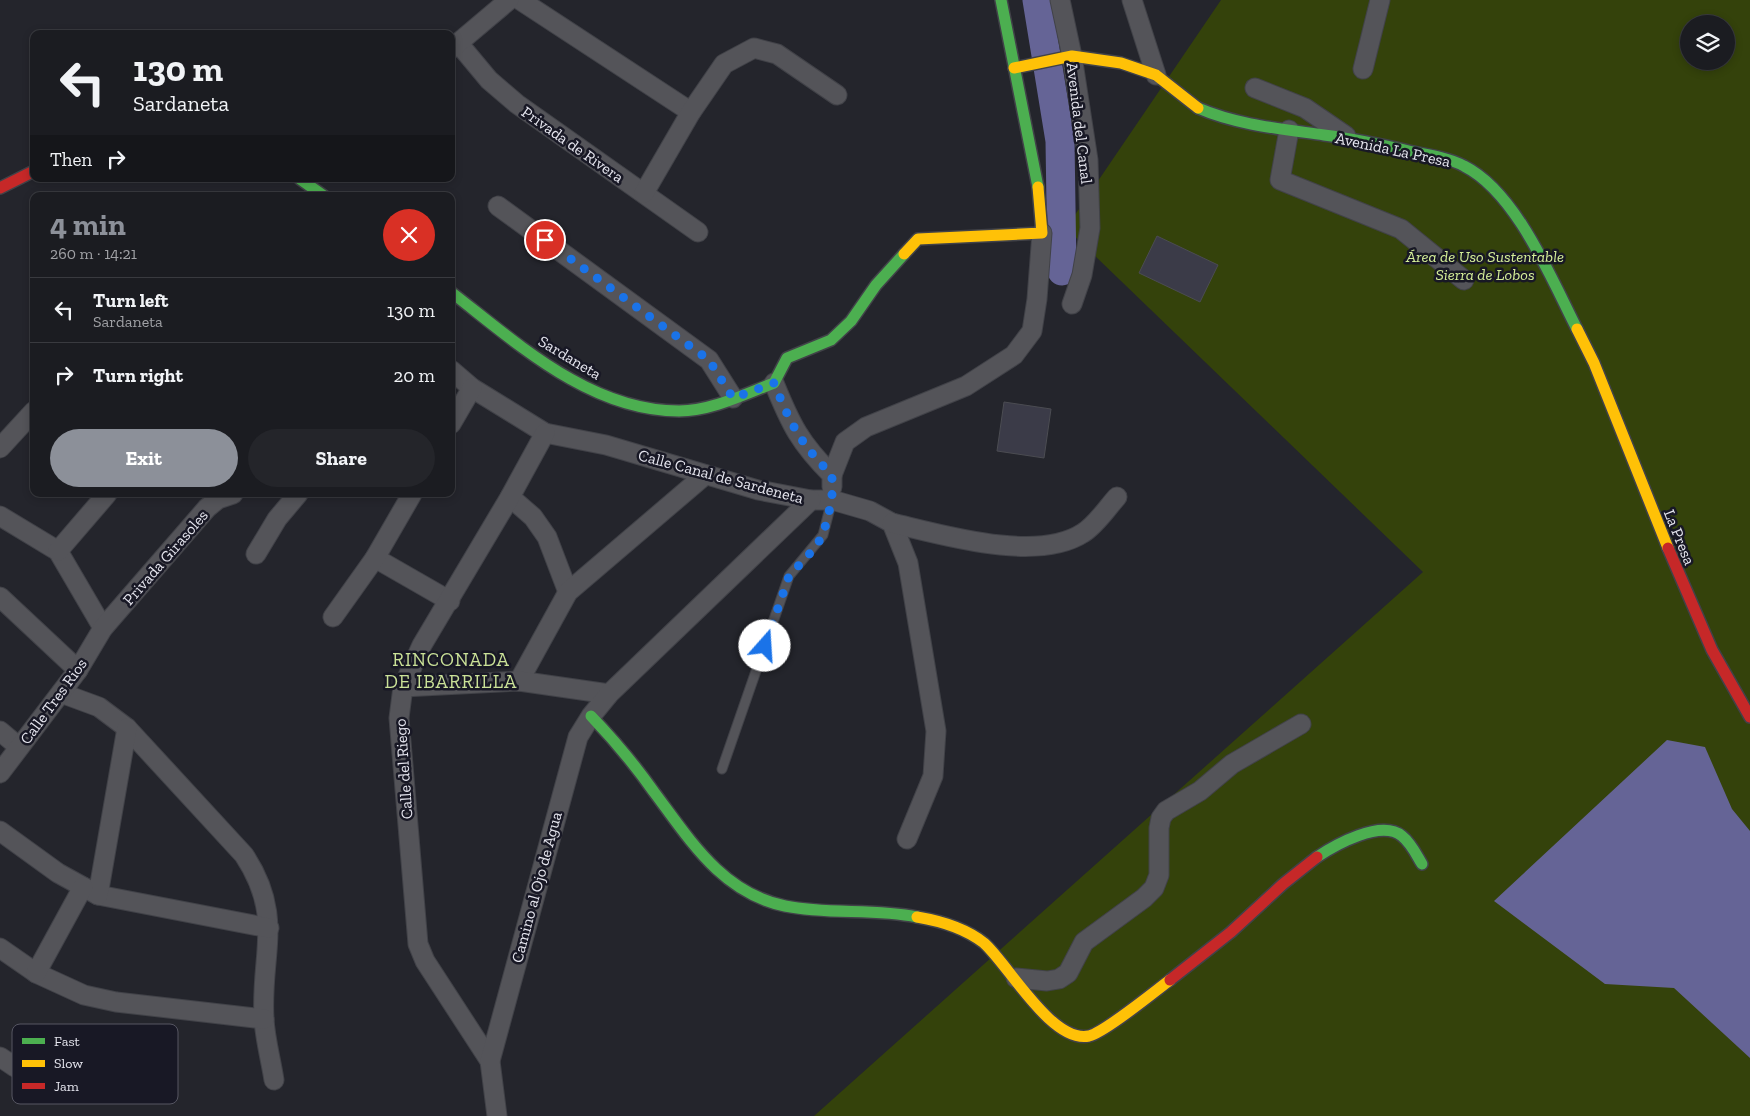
<!DOCTYPE html>
<meta charset="utf-8">
<style>
:root{--surface:#1b1c21;--page:#24252a;--text:#f1f3f6;--muted:#a0a1a5;--line:#393a3f;--accent:#8c9099}
body{margin:0;font-family:"Zilla Slab",serif;background:var(--page);color:var(--text);height:100vh;display:flex;flex-direction:column;font-size:19px;white-space:nowrap}
*{box-sizing:border-box;margin:0}
p{font-size:16px;color:var(--muted)}
.icon{flex:none;width:28px;height:28px;fill:none;stroke:currentColor;stroke-width:2;stroke-linecap:round;stroke-linejoin:round}
.map{position:relative;flex:1;overflow:hidden}
.side{position:absolute;left:30px;top:192px;width:425px;height:305px;display:flex;flex-direction:column;background:var(--surface);border-radius:10px;box-shadow:0 2px 8px #0003,0 0 0 1px var(--line)}
.side>*{flex:none}
.banner{position:absolute;left:30px;top:30px;width:425px;height:152px;border-radius:10px;box-shadow:0 2px 8px #0003,0 0 0 1px var(--line);background:#1b1c21;color:var(--text);overflow:hidden}
.tools{position:absolute;left:1680px;top:15px;display:grid;gap:10px}
.tools a{display:grid;place-items:center;width:55px;height:55px;border-radius:50%;background:var(--surface);box-shadow:0 2px 8px #0003,0 0 0 1px var(--line);font-size:25px}
.pin{position:absolute;display:grid;place-items:center;width:42px;height:42px;color:#fff;margin:-21px;border:2px solid #fff;border-radius:50%;box-shadow:0 1px 5px #0007}
.me{position:absolute;width:55px;margin:-28px;rotate:19deg;stroke-linejoin:round;filter:drop-shadow(0 0 4px #0008)}
.turn{display:flex;align-items:center;gap:18px;height:105px;padding:0 20px;font-size:22px}
.turn .icon{width:65px;height:65px;stroke-width:2.5}
.turn b{display:block;font-size:35px;line-height:42px}
.then{display:flex;align-items:center;height:48px;padding:0 20px;background:#0003;gap:10px;font-size:19px}
.round{display:grid;place-items:center;flex:none;width:52px;height:52px;border-radius:26px;background:var(--page)}
.head{display:flex;align-items:center;justify-content:space-between;height:85px;padding:0 20px}
h1{font-size:30px;font-weight:800;line-height:38px;color:var(--accent)}
.action{display:flex;gap:10px;margin-top:auto;padding:10px 20px}
.action a{flex:1;height:58px;border-radius:30px;background:var(--accent);color:#fff;font-size:20px;font-weight:800;line-height:58px;text-align:center}
.action a+a{background:var(--page);color:var(--text)}
ul{padding:0;list-style:none}
li{display:flex;align-items:center;gap:15px;height:65px;padding:0 20px;border-top:1px solid var(--line)}
li div{flex:1}
li b{display:block;font-size:19px}
li em{font-style:normal}
.map>svg:first-child{display:block}
.green{fill:#34420b;fill-rule:evenodd}
.water{fill:#656496}
.lines{fill:none;stroke-linecap:round;stroke-linejoin:round}
.river{stroke:#656496;stroke-width:29}
.building{fill:#3b3b48;stroke:#4b4c52}
.lane-casing{stroke:#414248;stroke-width:11}
.street-casing{stroke:#414248;stroke-width:21}
.fast-casing{stroke:#414248;stroke-width:14}
.slow-casing{stroke:#414248;stroke-width:14}
.jam-casing{stroke:#414248;stroke-width:14}
.lane{stroke:#545459;stroke-width:9}
.street{stroke:#545459;stroke-width:19}
.fast{stroke:#4caf50;stroke-width:11}
.slow{stroke:#ffc107;stroke-width:11}
.jam{stroke:#c62828;stroke-width:11}
.route{stroke:#1a73e8;stroke-width:9;stroke-dasharray:0 16.2}
.labels{text-anchor:middle;stroke-width:5;stroke-linejoin:round;paint-order:stroke}
.street-label{font-size:16px;fill:#e6e6ef;stroke:#181825}
.park-label{font-size:16px;font-style:italic;fill:#d5ef98;stroke:#181825}
.quarter-label{font-size:19px;letter-spacing:1px;fill:#cbe298;stroke:#181825}
.key{fill:#181825;stroke:#565662;stroke-width:1}
.key-label{font-size:14px;fill:#e6e6ef}
</style>
<div class="map">
<svg width="1750" height="1116" viewBox="0 0 1750 1116">
<rect width="100%" height="100%" fill="#24252c"/>
<path class="green" d="M1221,0H1750V1116H814L1423,572L1066,228ZM1689,24H1726V61H1689Z"/>
<polygon class="water" points="1667,740 1705,747 1732,809 1750,831 1750,1058 1674,988 1605,984 1494,901"/>
<g class="lines">
<polyline class="river" points="1037,0 1060,141 1062,271"/>
</g>
<g class="building">
<polygon points="1157,236 1218,265 1200,302 1139,273"/>
<polygon points="1004,402 1051,409 1044,458 997,451"/>
</g>
<g class="lines">
<g class="lane-casing">
<polyline id="lane" points="722,769 789,576 823,535 832,500"/>
</g>
<g class="street-casing">
<g id="street">
<polyline points="520,0 691,112"/>
<polyline points="1060,0 1072,56 1088,160 1090,228 1082,275 1072,304"/>
<polyline points="1132,0 1156,75"/>
<polyline points="459,44 489,80 517,104 698,232"/>
<polyline points="451,49 509,0"/>
<polyline points="1363,69 1380,0"/>
<polyline points="1255,88 1305,108 1346,136"/>
<polyline points="1289,130 1280,180 1401,229 1464,280"/>
<polyline points="644,193 691,112 724,64 754,48 777,54 837,95"/>
<polyline points="498,206 709,360 733,398"/>
<polyline points="451,370 472,388 545,433 606,445 758,490 811,500 832,500 870,511 892,523 908,563 936,731 933,776 907,839"/>
<path d="M774,383C791,425 800,443 832,475V487"/>
<polyline points="451,424 472,388"/>
<polyline points="0,448 34,411"/>
<polyline points="832,475 845,442 866,427 966,386 1014,355 1032,331 1037,299 1042,233"/>
<polyline points="510,497 533,517 547,537 568,592"/>
<polyline points="0,516 58,551 103,628"/>
<path d="M892,523C943,535 1037,563 1083,533C1096,525 1107,508 1117,497"/>
<polyline points="58,551 107,494"/>
<polyline points="256,554 277,519 298,494"/>
<polyline points="375,558 450,601"/>
<polyline points="0,597 78,670"/>
<polyline points="333,617 375,558 412,494"/>
<polyline points="519,681 568,592 705,475"/>
<polyline points="403,687 519,681 609,694"/>
<path d="M61,693L99,707L127,728L244,855C285,917 260,954 264,1019C265,1039 271,1060 274,1080"/>
<polyline points="0,731 19,747"/>
<polyline points="0,773 78,670 103,628 207,508 218,499 233,494"/>
<polyline points="0,831 58,873 98,895 269,928"/>
<polyline points="98,895 127,728"/>
<polyline points="0,948 36,973 84,995 116,1002 264,1019"/>
<polyline points="36,973 83,887"/>
<polyline points="1016,978 1047,981 1059,979 1068,973 1084,942 1144,898 1154,888 1159,875 1159,828 1161,818 1166,811 1200,791 1232,764 1301,724"/>
<polyline points="0,1057 15,1067"/>
<polyline points="490,1061 425,961 418,944 399,718 403,687 422,645 510,497 545,433"/>
<polyline points="497,1116 490,1061 578,737 591,716 609,694 811,500"/>
</g>
</g>
<g class="fast-casing">
<g id="fast">
<polyline points="1001,0 1038,187"/>
<path d="M1198,108C1237,125 1282,129 1324,135C1354,139 1383,145 1413,152C1430,155 1449,158 1464,166C1516,192 1551,278 1577,329"/>
<polyline points="300,179 324,196"/>
<path d="M451,292C517,343 590,411 679,411C711,411 745,394 774,383L787,358L831,340L851,321L876,285L904,254"/>
<path d="M591,716C614,740 635,765 654,792C690,840 722,893 785,906C829,915 874,908 917,917"/>
<path d="M1317,857C1335,845 1381,819 1402,836C1411,843 1416,854 1422,864"/>
</g>
</g>
<g class="slow-casing">
<g id="slow">
<polyline points="1014,68 1072,56 1121,63 1156,75 1198,108"/>
<polyline points="904,254 918,239 1042,233 1038,187"/>
<polyline points="1577,329 1594,363 1668,548"/>
<path d="M917,917C941,921 965,928 984,943C1008,964 1052,1044 1089,1036C1105,1032 1154,992 1170,980"/>
</g>
</g>
<g class="jam-casing">
<g id="jam">
<polyline points="0,188 34,171"/>
<polyline points="1668,548 1712,650 1750,717"/>
<polyline points="1170,980 1231,932 1283,884 1317,857"/>
</g>
</g>
<use href="#lane" class="lane"/>
<use href="#street" class="street"/>
<use href="#fast" class="fast"/>
<use href="#slow" class="slow"/>
<use href="#jam" class="jam"/>
</g>
<g class="lines">
<path class="route" d="M545,240L709,360L733,398L774,383C791,425 800,443 832,475V500L823,535L814,549L789,576L765,646"/>
</g>
<g class="labels">
<g class="street-label">
<text transform="translate(1080 123) rotate(83)" y="6">Avenida del Canal</text>
<text transform="translate(573 144) rotate(35)" y="6">Privada de Rivera</text>
<text transform="translate(1393 149) rotate(12)" y="6">Avenida La Presa</text>
<text transform="translate(570 357) rotate(31)" y="6">Sardaneta</text>
<text transform="translate(721 476) rotate(15)" y="6">Calle Canal de Sardeneta</text>
<text transform="translate(1680 537) rotate(68)" y="6">La Presa</text>
<text transform="translate(165 557) rotate(-49)" y="6">Privada Girasoles</text>
<text transform="translate(53 701) rotate(-54)" y="6">Calle Tres Rios</text>
<text transform="translate(403 769) rotate(-94)" y="6">Calle del Riego</text>
<text transform="translate(536 887) rotate(-75)" y="6">Camino al Ojo de Agua</text>
</g>
<g class="park-label">
<text x="1485" y="262">Área de Uso Sustentable<tspan x="1485" dy="18">Sierra de Lobos</tspan></text>
</g>
<g class="quarter-label">
<text x="451" y="666">RINCONADA<tspan x="451" dy="22">DE IBARRILLA</tspan></text>
</g>
</g>
<rect x="12" y="1024" width="166" height="80" rx="8" class="key"/>
<rect x="22" y="1038" width="23" height="6" fill="#4caf50"/>
<rect x="22" y="1060" width="23" height="7" fill="#ffc107"/>
<rect x="22" y="1083" width="23" height="6" fill="#c62828"/>
<g class="key-label">
<text x="54" y="1046">Fast</text>
<text x="54" y="1068">Slow</text>
<text x="54" y="1091">Jam</text>
</g>
</svg>
<div class="tools">
<a><svg class="icon" aria-label="layers" viewBox="0 0 24 24"><path d="M12 4l9 5-9 5-9-5zM3 14l9 5 9-5"/></svg></a>
</div>
<div class="pin" style="left:545px;top:240px;background:#d93025"><svg class="icon" aria-label="arrive" viewBox="0 0 24 24"><path d="M6 21V4h12l-3 4 3 4H6"/></svg></div>
<svg class="me" style="left:765px;top:646px" viewBox="-20 -20 40 40"><circle r="19" fill="#fff"/><path d="M0-13L10 11 0 6-10 11z" fill="#1a73e8"/></svg>
<div class="banner">
<div class="turn"><svg class="icon" aria-label="left" viewBox="0 0 24 24"><path d="M17 20v-9H6M10 6l-5 5 5 5"/></svg><div><b>130 m</b>Sardaneta</div></div>
<div class="then">Then<svg class="icon" aria-label="right" viewBox="0 0 24 24"><path d="M7 20v-9h11M14 6l5 5-5 5"/></svg></div>
</div>
<section class="side">
<div class="head"><div><h1>4 min</h1><p>260 m · 14:21</p></div><a class="round" style="background:#d93025;color:#fff"><svg class="icon" aria-label="close" viewBox="0 0 24 24"><path d="M6 6l12 12M18 6L6 18"/></svg></a></div>
<ul>
<li><svg class="icon" aria-label="left" viewBox="0 0 24 24"><path d="M17 20v-9H6M10 6l-5 5 5 5"/></svg><div><b>Turn left</b><p>Sardaneta</p></div><em>130 m</em></li>
<li><svg class="icon" aria-label="right" viewBox="0 0 24 24"><path d="M7 20v-9h11M14 6l5 5-5 5"/></svg><div><b>Turn right</b></div><em>20 m</em></li>
</ul>
<div class="action"><a>Exit</a><a>Share</a></div>
</section>
</div>
